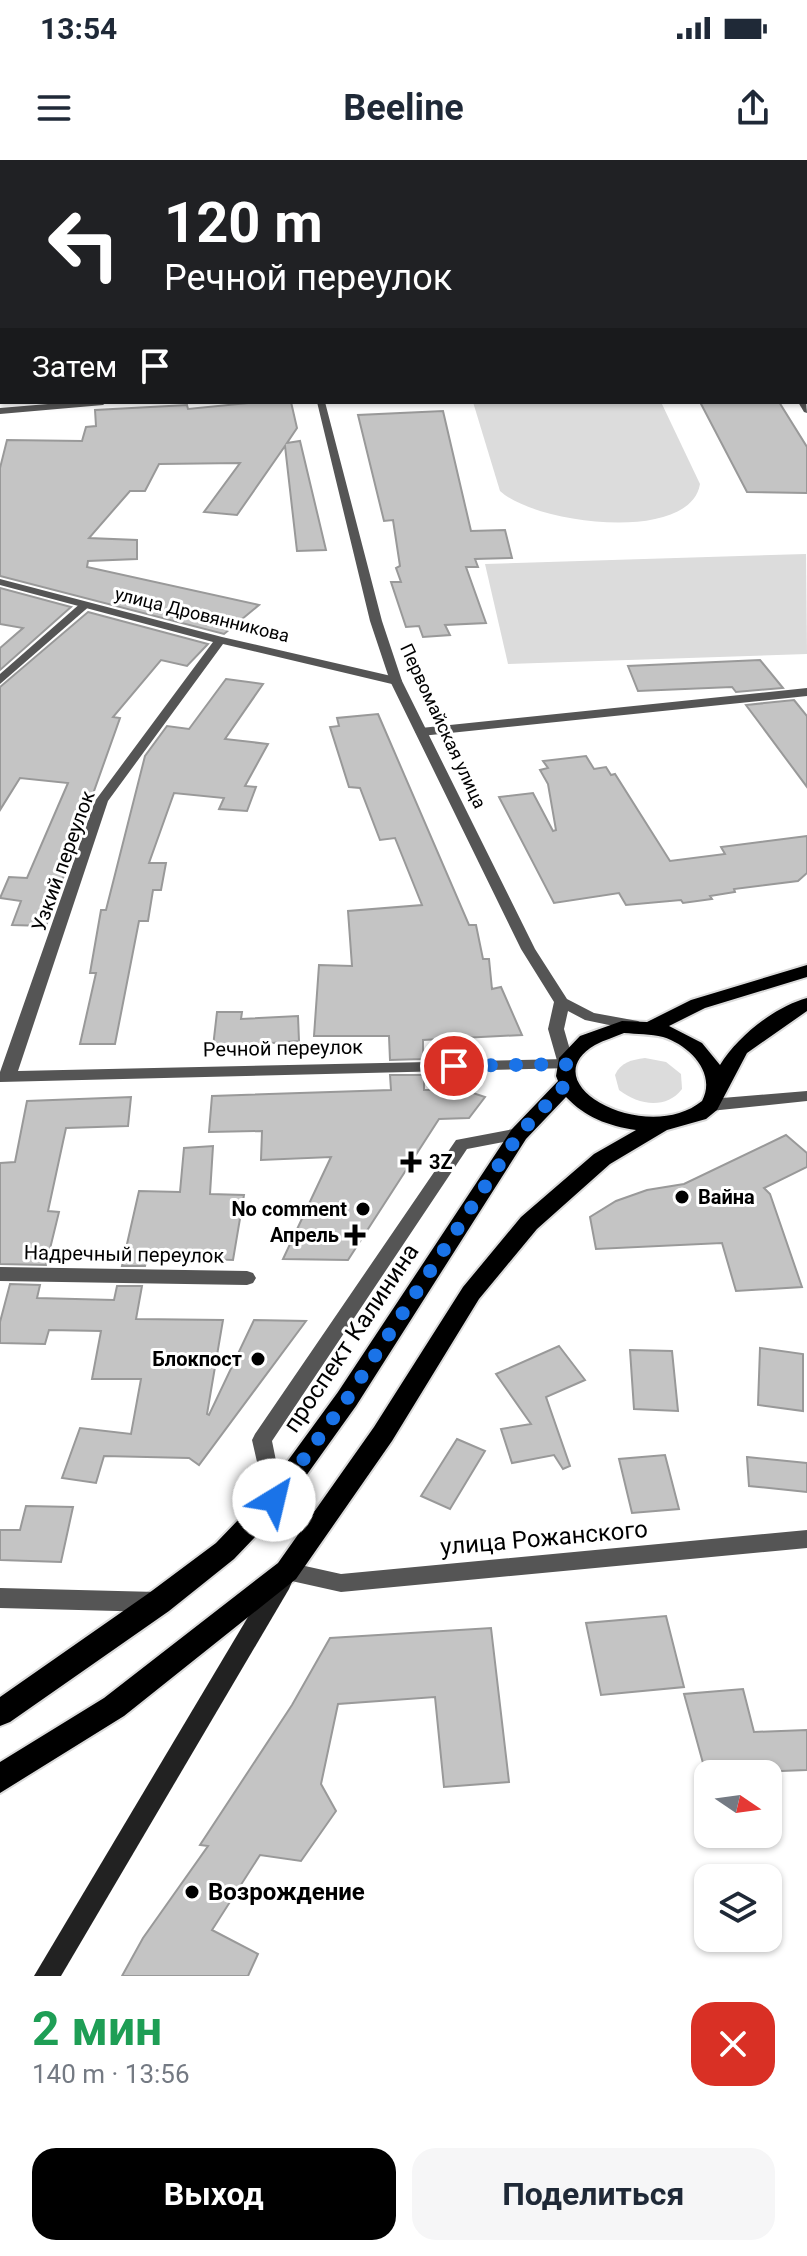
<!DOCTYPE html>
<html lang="ru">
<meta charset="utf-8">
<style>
:root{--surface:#fff;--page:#f6f6f7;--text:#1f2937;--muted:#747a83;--accent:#000}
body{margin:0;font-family:Roboto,sans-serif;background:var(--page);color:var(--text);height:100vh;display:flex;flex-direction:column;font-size:30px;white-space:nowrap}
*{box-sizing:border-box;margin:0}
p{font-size:26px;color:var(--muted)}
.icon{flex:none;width:44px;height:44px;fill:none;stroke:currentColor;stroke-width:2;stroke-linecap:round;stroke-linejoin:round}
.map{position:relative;height:1816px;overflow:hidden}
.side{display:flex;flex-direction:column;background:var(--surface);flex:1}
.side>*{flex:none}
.top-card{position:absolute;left:0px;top:0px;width:808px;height:244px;box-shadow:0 2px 6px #0004;background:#202124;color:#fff;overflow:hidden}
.needle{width:52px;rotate:103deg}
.controls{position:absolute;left:694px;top:1600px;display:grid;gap:16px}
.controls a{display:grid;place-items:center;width:88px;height:88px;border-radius:16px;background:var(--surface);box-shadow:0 2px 6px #0004;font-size:40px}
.pin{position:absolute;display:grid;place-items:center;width:68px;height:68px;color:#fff;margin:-34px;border:4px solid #fff;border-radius:50%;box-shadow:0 2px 8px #0007}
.me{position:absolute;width:88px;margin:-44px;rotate:36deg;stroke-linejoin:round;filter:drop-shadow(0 0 6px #0008)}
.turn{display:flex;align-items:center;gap:28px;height:168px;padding:0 32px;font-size:36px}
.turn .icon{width:104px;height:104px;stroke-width:2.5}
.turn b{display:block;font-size:56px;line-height:68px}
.then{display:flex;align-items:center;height:76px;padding:0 32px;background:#0003;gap:16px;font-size:30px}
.round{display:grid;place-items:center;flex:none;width:84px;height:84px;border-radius:24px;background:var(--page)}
.headline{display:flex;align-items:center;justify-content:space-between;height:136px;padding:0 32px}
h1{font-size:48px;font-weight:700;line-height:60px;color:#1e9e55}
.action{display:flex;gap:16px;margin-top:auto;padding:16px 32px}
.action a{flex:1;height:92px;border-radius:24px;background:var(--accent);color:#fff;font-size:32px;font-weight:700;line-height:92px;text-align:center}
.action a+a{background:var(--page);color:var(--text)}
.status{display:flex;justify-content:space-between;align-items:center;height:56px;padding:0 40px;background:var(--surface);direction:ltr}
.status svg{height:22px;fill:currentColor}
header{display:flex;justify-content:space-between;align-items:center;height:104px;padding:0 32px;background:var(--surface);font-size:36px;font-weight:700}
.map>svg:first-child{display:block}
.green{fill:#dcdcdc}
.building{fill:#c4c4c4;stroke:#999;stroke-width:2}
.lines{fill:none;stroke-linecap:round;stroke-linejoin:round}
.primary-casing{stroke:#dbdbdb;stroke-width:4}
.path{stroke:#777;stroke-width:2;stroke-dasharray:1 2;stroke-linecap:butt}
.service{fill:#555;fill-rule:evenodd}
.minor{fill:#555;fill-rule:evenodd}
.tertiary{fill:#555;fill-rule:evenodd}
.secondary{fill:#222;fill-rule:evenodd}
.primary{fill:#000;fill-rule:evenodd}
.route{stroke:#1a73e8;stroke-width:14;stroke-dasharray:0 25.2}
.poi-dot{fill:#000;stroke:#fff;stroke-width:3}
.labels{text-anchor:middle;stroke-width:6;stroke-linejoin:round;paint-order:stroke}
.far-street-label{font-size:18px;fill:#000;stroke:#fff}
.street-label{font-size:20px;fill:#000;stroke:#fff}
.poi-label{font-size:20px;font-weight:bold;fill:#000;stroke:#fff;text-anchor:end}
.near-street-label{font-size:24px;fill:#000;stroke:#fff}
.near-poi-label{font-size:24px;font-weight:bold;fill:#000;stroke:#fff;text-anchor:start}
</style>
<div class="status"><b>13:54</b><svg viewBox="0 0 49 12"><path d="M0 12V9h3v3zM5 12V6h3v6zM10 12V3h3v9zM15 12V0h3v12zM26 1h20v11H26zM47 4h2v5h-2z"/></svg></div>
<header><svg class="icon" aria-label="menu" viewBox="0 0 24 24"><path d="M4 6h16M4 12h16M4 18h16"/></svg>Beeline<svg class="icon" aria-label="share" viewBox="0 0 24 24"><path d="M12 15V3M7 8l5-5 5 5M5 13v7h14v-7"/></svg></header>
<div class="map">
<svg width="807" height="1816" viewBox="0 0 807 1816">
<rect width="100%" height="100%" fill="#fff"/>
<g class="green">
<path d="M473,242H661L700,324C690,384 535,364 500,331Z"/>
<polygon points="806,394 807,494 508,504 485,404"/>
<path d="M645,898L666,902L681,914L682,929C666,950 638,945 619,930L615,915C621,902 631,900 645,898Z"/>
</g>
<g class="building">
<polygon points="259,242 291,242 297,268 287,283 300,281 326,390 297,391 285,286 237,355 204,352 240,303 159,304 145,331 130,331 89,378 137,380 137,399 88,401 87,407 259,445 224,474 0,416 0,308 7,280 82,281 86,267 96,266 95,250 187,245 188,249"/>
<polygon points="700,242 779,242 807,287 807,333 747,332"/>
<polygon points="443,251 471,371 505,370 512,398 475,399 478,407 466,407 486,463 445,465 450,475 423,477 419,466 406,467 391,422 401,422 396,408 400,406 393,360 384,361 358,255"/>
<polygon points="0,428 71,447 0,510 0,488 23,468 0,464"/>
<polygon points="88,452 208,484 187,506 161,500 113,557 120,558 46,766 12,765 21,741 0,738 9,717 27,718 68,623 20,618 0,650 0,527"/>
<polygon points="760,500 783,528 736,532 732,527 638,531 628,506"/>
<polygon points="226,519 263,524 225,579 268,584 245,626 256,627 247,651 219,649 224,638 174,633 149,703 166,703 161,730 153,730 148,761 139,761 115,884 80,884 96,813 90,813 101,750 106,750 145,596 167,566 189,569"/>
<polygon points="794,540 807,556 807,627 746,545"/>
<polygon points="378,554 469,765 476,765 483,799 489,799 492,829 501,827 522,875 423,880 423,899 390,900 389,876 314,876 319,805 352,806 348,751 422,745 395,678 380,680 360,628 349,627 330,567 339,566 337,558"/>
<polygon points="586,596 594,609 606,607 611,615 615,614 670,701 725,694 721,687 807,676 807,713 798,721 734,729 735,732 710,736 712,739 683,743 681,740 626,745 619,733 554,743 499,637 533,633 553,671 556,670 548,624 540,610 548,608 543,601"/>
<polygon points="217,852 242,852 241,859 298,856 299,881 213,887"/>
<polygon points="390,915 424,915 424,930 464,930 485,937 469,958 439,959 348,1100 283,1099 331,997 261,1000 262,971 209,972 212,936 391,930"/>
<polygon points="131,937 128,966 66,968 48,1051 59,1052 46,1105 0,1104 0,1003 15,1002 27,941"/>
<polygon points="786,975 807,993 807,1007 764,1028 770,1034 802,1127 736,1131 722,1083 596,1089 590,1057 616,1041 647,1030 684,1024"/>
<polygon points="213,986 210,1034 244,1035 233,1100 147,1097 145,1106 122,1106 139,1031 180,1032 184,988"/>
<polygon points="10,1124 40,1125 37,1138 114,1140 117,1126 142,1126 136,1159 223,1160 207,1254 209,1255 254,1160 306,1161 199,1305 189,1298 104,1296 96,1323 62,1318 80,1268 131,1274 141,1219 92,1219 101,1171 49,1170 45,1184 0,1183 0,1162"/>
<polygon points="559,1186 585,1220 546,1237 570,1306 563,1309 554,1295 512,1303 501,1269 531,1264 496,1214"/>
<polygon points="760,1188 803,1194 803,1251 758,1245"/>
<polygon points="630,1190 672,1191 678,1251 634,1249"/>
<polygon points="457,1279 485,1291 450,1349 421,1336"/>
<polygon points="665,1295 679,1349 632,1353 619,1299"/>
<polygon points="747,1297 807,1303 807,1332 749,1326"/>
<polygon points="26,1346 73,1347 61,1402 0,1400 0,1370 20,1370"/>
<polygon points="666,1456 684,1527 601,1535 586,1463"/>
<polygon points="491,1468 509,1622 444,1627 435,1537 338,1544 321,1624 336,1651 301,1701 260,1695 212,1770 258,1794 248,1816 122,1816 143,1778 208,1686 200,1685 292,1545 330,1478"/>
<polygon points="743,1529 754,1572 807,1570 807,1610 706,1614 684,1534"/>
</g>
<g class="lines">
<g class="primary-casing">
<path id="primary" d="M807,805V817L705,848L669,866L702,883L720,905C737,877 774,847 807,838V851L747,893L717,950L706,959L667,970L610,1004L537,1069L479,1139L392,1281L296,1419L124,1556L0,1633V1602L104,1538L278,1403L374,1267L463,1127L521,1057L594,994L636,970C608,966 585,957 566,937L526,979L356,1246L283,1348L234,1399L169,1451L10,1562L0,1566V1537L149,1433L216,1383L265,1332L338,1232L512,969L558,921L556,916L559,898L580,876L622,861L647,862L691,840ZM624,873C637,874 651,874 663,877C689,885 717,913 702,941C647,986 529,924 595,885C604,880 615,877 624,873Z"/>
</g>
<polyline class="path" points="695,2 698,0"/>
<g class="service">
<polygon points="509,0 531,2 506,2"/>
<polygon points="798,242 806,241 807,253 804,252"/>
<polygon points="82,442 92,444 0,524 0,514"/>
<polygon points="807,528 807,536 421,576 415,572 421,568"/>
<polygon points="519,968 525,970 527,974 525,978 467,989 272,1281 284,1340 281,1346 274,1349 267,1346 252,1280 255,1274 456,980"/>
</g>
<g class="minor">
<rect x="0" y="105" width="2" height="5"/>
<rect x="0" y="161" width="2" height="4"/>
<polygon points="72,242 107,242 103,245 0,254 0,248"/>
<polygon points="0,419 222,477 400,518 402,521 396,525 223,484 108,641 18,911 566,899 574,904 572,908 0,922 0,912 95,641 213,482 0,425"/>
<polygon points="807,931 807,941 710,951 702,945 710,939"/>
<polygon points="0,1107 247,1111 253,1113 256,1118 253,1123 247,1125 0,1121"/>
<polygon points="807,1370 807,1388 341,1432 287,1420 279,1418 276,1411 279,1404 287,1402 341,1414"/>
<polygon points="0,1428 157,1432 165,1435 168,1442 165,1449 157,1452 0,1448"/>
</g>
<g class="tertiary">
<polygon points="370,0 368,2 361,2 363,0"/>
<polygon points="317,242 325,242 382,461 402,521 535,789 567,839 594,853 638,861 646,866 638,871 585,860 568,851 564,869 574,904 572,908 566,909 558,904 548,869 554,842 521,789 390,521 370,461"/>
</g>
<polygon class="secondary" points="281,1413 289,1415 292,1422 289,1429 61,1816 34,1816 273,1415"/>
<use href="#primary" class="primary"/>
</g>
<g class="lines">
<polyline class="route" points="274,1340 347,1239 519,974 567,923 566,904 454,906"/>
</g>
<g class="poi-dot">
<path d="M407 990h8v8h8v8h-8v8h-8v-8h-8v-8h8z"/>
<circle cx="682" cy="1037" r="8"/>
<circle cx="363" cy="1049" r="8"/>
<path d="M351 1063h8v8h8v8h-8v8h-8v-8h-8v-8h8z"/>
<circle cx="258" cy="1199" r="8"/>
<circle cx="192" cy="1732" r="8"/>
</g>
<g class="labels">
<g class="far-street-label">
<text transform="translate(202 455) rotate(14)" y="6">улица Дровянникова</text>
<text transform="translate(443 566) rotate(65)" y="6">Первомайская улица</text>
</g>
<g class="street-label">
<text transform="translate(63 701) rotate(-70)" y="7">Узкий переулок</text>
<text transform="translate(283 888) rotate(-1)" y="7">Речной переулок</text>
<text transform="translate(124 1094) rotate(1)" y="7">Надречный переулок</text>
</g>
<g class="poi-label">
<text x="429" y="1009" text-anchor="start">3Z</text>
<text x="698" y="1044" text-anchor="start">Вайна</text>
<text x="347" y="1056">No comment</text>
<text x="339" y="1082">Апрель</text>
<text x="242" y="1206">Блокпост</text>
</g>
<g class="near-street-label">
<text transform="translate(351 1178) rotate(-56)" y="8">проспект Калинина</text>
<text transform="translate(544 1378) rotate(-5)" y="8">улица Рожанского</text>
</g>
<g class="near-poi-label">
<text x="208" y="1740">Возрождение</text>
</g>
</g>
</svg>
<div class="controls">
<a><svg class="needle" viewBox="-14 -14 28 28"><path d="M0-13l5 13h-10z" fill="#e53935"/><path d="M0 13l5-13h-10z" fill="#747a83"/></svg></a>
<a><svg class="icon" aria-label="layers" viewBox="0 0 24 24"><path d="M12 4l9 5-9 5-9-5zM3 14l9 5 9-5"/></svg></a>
</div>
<div class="pin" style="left:454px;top:906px;background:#d93025"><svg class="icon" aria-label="arrive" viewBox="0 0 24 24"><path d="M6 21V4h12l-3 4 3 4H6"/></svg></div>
<svg class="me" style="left:274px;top:1340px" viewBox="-20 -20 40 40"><circle r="19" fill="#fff"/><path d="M0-13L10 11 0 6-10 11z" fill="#1a73e8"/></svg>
<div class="top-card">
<div class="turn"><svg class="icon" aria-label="left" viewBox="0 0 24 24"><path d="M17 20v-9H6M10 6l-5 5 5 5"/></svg><div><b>120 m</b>Речной переулок</div></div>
<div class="then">Затем<svg class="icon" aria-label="arrive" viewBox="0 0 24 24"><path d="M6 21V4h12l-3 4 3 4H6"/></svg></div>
</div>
</div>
<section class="side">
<div class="headline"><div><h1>2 мин</h1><p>140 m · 13:56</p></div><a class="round" style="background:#d93025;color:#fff"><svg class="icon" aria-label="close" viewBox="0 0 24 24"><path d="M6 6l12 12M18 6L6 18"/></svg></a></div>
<div class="action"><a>Выход</a><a>Поделиться</a></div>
</section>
